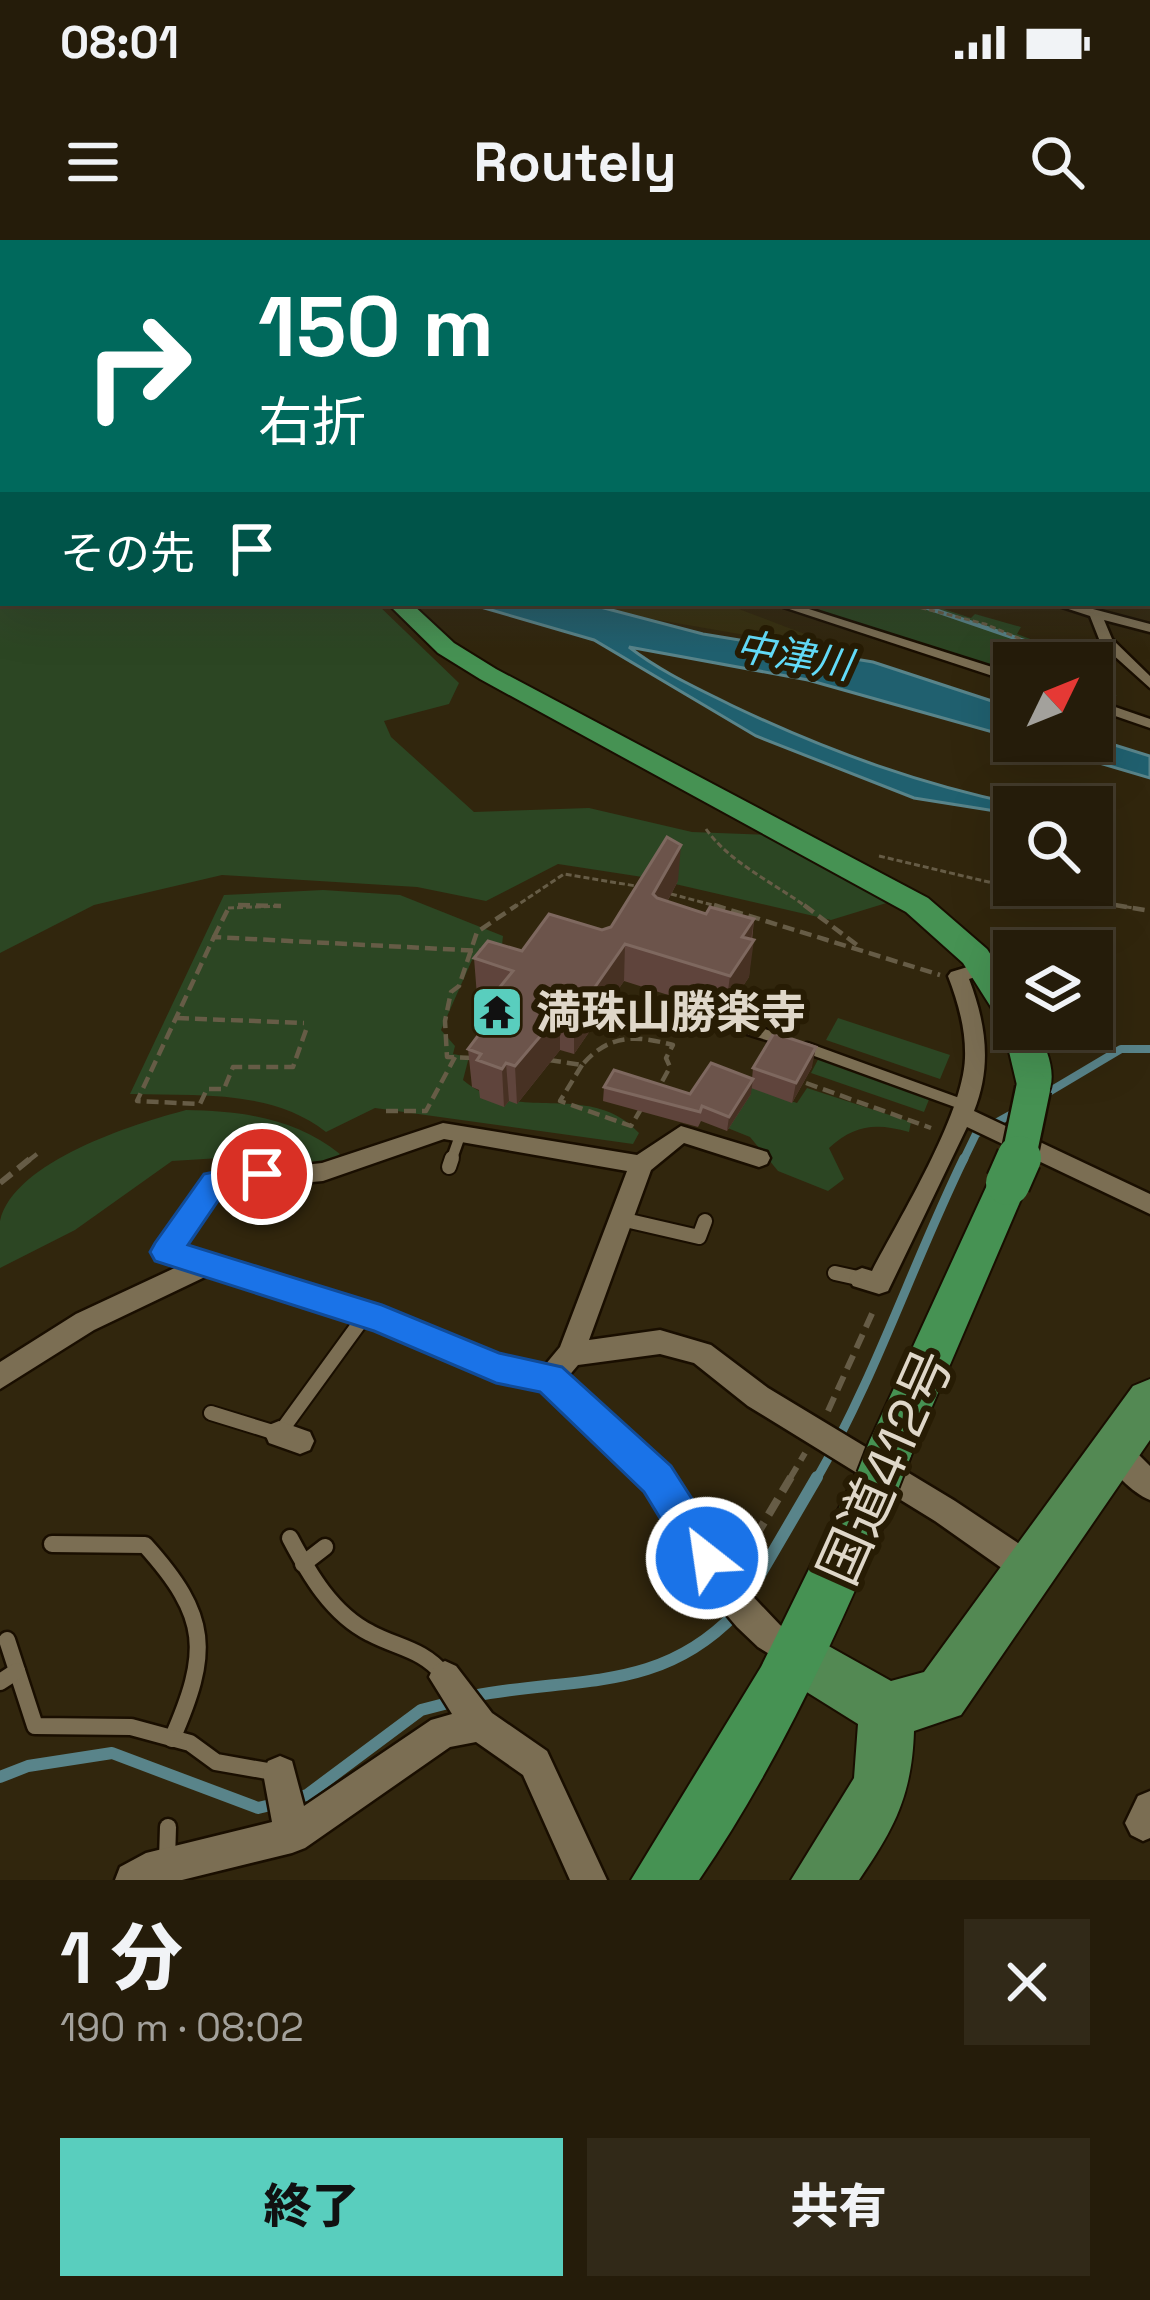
<!DOCTYPE html>
<html lang="ja">
<meta charset="utf-8">
<style>
:root{--surface:#251c0a;--page:#312918;--text:#f1f3f6;--muted:#a3a19c;--line:#423a2b;--accent:#59cebe}
body{margin:0;font-family:"Space Grotesk","Noto Sans JP",sans-serif;background:var(--page);color:var(--text);height:100vh;display:flex;flex-direction:column;font-size:45px;white-space:nowrap}
*{box-sizing:border-box;margin:0}
p{font-size:39px;color:var(--muted)}
.icon{flex:none;width:66px;height:66px;fill:none;stroke:currentColor;stroke-width:2;stroke-linecap:round;stroke-linejoin:round}
.map{position:relative;height:1640px;overflow:hidden}
.sheet{display:flex;flex-direction:column;background:var(--surface);flex:1}
.sheet>*{flex:none}
.hud{position:absolute;left:0px;top:0px;width:1152px;height:366px;box-shadow:0 12px 48px #0002,0 0 0 3px var(--line);background:#00695c;color:#fff;overflow:hidden}
.needle{width:78px;rotate:47deg}
.tools{position:absolute;left:993px;top:402px;display:grid;gap:24px}
.tools a{display:grid;place-items:center;width:120px;height:120px;border-radius:0px;background:var(--surface);box-shadow:0 12px 48px #0002,0 0 0 3px var(--line);font-size:60px}
.pin{position:absolute;display:grid;place-items:center;width:102px;height:102px;color:#fff;margin:-51px;border:6px solid #fff;border-radius:50%;box-shadow:0 3px 12px #0007}
.me{position:absolute;width:132px;margin:-66px;rotate:330deg;stroke-linejoin:round;filter:drop-shadow(0 0 9px #0008)}
.turn{display:flex;align-items:center;gap:42px;height:252px;padding:0 60px;font-size:54px}
.turn .icon{width:156px;height:156px;stroke-width:2.5}
.turn b{display:block;font-size:84px;line-height:102px}
.then{display:flex;align-items:center;height:114px;padding:0 60px;background:#0003;gap:24px;font-size:45px}
.round{display:grid;place-items:center;flex:none;width:126px;height:126px;border-radius:0px;background:var(--page)}
.overview{display:flex;align-items:center;justify-content:space-between;height:204px;padding:0 60px}
h1{font-size:72px;font-weight:800;line-height:90px}
.button{display:flex;gap:24px;margin-top:auto;padding:24px 60px}
.button a{flex:1;height:138px;border-radius:0px;background:var(--accent);color:#111;font-size:48px;font-weight:800;line-height:138px;text-align:center}
.button a+a{background:var(--page);color:var(--text)}
.status{display:flex;justify-content:space-between;align-items:center;height:84px;padding:0 60px;background:var(--surface);direction:ltr}
.status svg{height:33px;fill:currentColor}
header{display:flex;justify-content:space-between;align-items:center;height:156px;padding:0 60px;background:var(--surface);font-size:54px;font-weight:800}
.map>svg:first-child{display:block}
.green{fill:#2c4623}
.sand{fill:#372f0e}
.water{fill:#20606f;stroke:#59848a;stroke-width:3}
.lines{fill:none;stroke-linecap:round;stroke-linejoin:round}
.stream-far3{stroke:#59848a;stroke-width:4.5}
.stream-far2{stroke:#59848a;stroke-width:8}
.stream-far1{stroke:#59848a;stroke-width:9}
.stream{stroke:#59848a;stroke-width:12}
.service-far2-casing{stroke:#190e00;stroke-width:15}
.service-far1-casing{stroke:#190e00;stroke-width:18}
.service-casing{stroke:#190e00;stroke-width:21}
.minor-casing{stroke:#190e00;stroke-width:5}
.primary-casing{stroke:#190e00;stroke-width:4}
.trunk-casing{stroke:#190e00;stroke-width:4}
.path-far3{stroke:#665c46;stroke-width:3;stroke-dasharray:6 3;stroke-linecap:butt}
.path-far2{stroke:#665c46;stroke-width:4.5;stroke-dasharray:12 6;stroke-linecap:butt}
.path-far1{stroke:#665c46;stroke-width:6;stroke-dasharray:15 8;stroke-linecap:butt}
.path{stroke:#665c46;stroke-width:8;stroke-dasharray:18 9;stroke-linecap:butt}
.service-far2{stroke:#7b6e53;stroke-width:10}
.service-far1{stroke:#7b6e53;stroke-width:14}
.service{stroke:#7b6e53;stroke-width:16}
.minor{fill:#7b6e53;fill-rule:evenodd}
.primary{fill:#538953;fill-rule:evenodd}
.trunk{fill:#469253;fill-rule:evenodd}
.trunk-bridge-far1-casing{stroke:#190e00;stroke-width:39;stroke-linecap:butt}
.trunk-bridge-casing{stroke:#190e00;stroke-width:48;stroke-linecap:butt}
.trunk-bridge-far1{stroke:#469253;stroke-width:34}
.trunk-bridge{stroke:#469253;stroke-width:44}
.wall{fill:#5f443c}
.shaded-wall{fill:#473123}
.building{fill:#6c544b;stroke:#7e685f;stroke-width:3}
.route{fill:#1a73e8;stroke:#114b97;stroke-width:3}
.labels{text-anchor:middle;stroke-width:12;stroke-linejoin:round;paint-order:stroke}
.far-water-label{font-size:39px;font-style:italic;fill:#63dcf9;stroke:#271c04}
.poi-label{font-size:45px;font-weight:bold;fill:#dfd7c9;stroke:#271c04;text-anchor:start}
.near-street-label{font-size:54px;fill:#dfd7c9;stroke:#271c04}
</style>
<div class="status"><b>08:01</b><svg viewBox="0 0 49 12"><path d="M0 12V9h3v3zM5 12V6h3v6zM10 12V3h3v9zM15 12V0h3v12zM26 1h20v11H26zM47 4h2v5h-2z"/></svg></div>
<header><svg class="icon" aria-label="menu" viewBox="0 0 24 24"><path d="M4 6h16M4 12h16M4 18h16"/></svg>Routely<svg class="icon" aria-label="search" viewBox="0 0 24 24"><circle cx="10" cy="10" r="6"/><path d="M15 15l6 6"/></svg></header>
<div class="map">
<svg width="1150" height="1640" viewBox="0 0 1150 1640">
<rect width="100%" height="100%" fill="#31260d"/>
<g class="green">
<polygon points="0,179 3,363 376,363 459,443 449,464 384,481 391,497 474,572 589,568 692,592 769,595 893,661 831,680 649,638 558,624 486,661 417,647 222,635 94,665 0,713"/>
<polygon points="785,363 925,363 971,378 975,374 1021,387 1017,394 1096,424 1092,427 1111,435 1100,444 1117,456 1092,459 1092,423 1014,423 1014,435"/>
<path d="M323,650L400,655L503,696L501,714L472,720L441,790L455,806L453,814L469,817L463,840C514,885 590,839 639,893L633,904L375,868L326,892C272,849 195,856 130,854L224,655Z"/>
<polygon points="838,778 950,815 940,839 826,800"/>
<polygon points="823,810 934,847 924,872 811,833"/>
<path d="M735,842L797,863L807,848L911,882L909,892C877,883 855,884 829,908L844,939L828,951L778,931L750,897L710,881Z"/>
<path d="M186,870C242,871 295,878 340,914L327,928L296,932L270,915L172,921L75,990L0,1028C0,1013 0,995 0,981C14,921 134,884 186,870Z"/>
</g>
<polygon class="sand" points="560,363 723,363 818,399 745,395"/>
<g class="water">
<path d="M467,363H585L703,394L873,422L995,462L1014,469V498L808,440L629,407C661,432 697,448 733,466C830,512 924,546 1030,567H1014V574L914,558L756,496L594,400Z"/>
<polygon points="1092,498 1150,516 1150,538 1025,501"/>
</g>
<g class="lines">
<polyline class="stream-far3" points="914,363 1047,409"/>
<g class="stream-far2">
<polyline points="1042,856 1121,809 1150,809"/>
<polyline points="963,921 976,894 1019,870"/>
</g>
<path class="stream-far1" d="M816,1240C875,1138 912,1025 964,918"/>
<g class="stream">
<polyline points="744,1362 817,1237"/>
<path d="M473,1456C573,1436 658,1454 735,1374"/>
<polyline points="0,1537 28,1526 112,1513 258,1568 279,1563"/>
<polyline points="293,1559 307,1555 421,1470 452,1462"/>
</g>
<g class="service-far2-casing">
<g id="service-far2">
<polyline points="729,783 783,800"/>
<polyline points="807,808 964,865"/>
<polyline points="451,921 461,893"/>
</g>
</g>
<g class="service-far1-casing">
<g id="service-far1">
<polyline points="449,927 452,918"/>
<polyline points="621,979 699,997 705,981"/>
<polyline points="835,1033 862,1039"/>
<polyline points="211,1173 279,1194 364,1077"/>
</g>
</g>
<g class="service-casing">
<g id="service">
<path d="M290,1298C309,1334 332,1374 370,1393C398,1408 423,1409 444,1435"/>
<path d="M52,1304L145,1305C210,1377 210,1412 172,1499"/>
<polyline points="303,1324 325,1307"/>
<polyline points="7,1400 35,1486 131,1487 190,1503 216,1522 273,1532"/>
<polyline points="0,1442 17,1431"/>
<polyline points="167,1619 168,1587"/>
</g>
</g>
<g class="minor-casing">
<g id="minor">
<rect x="1149" y="211" width="1" height="6"/>
<rect x="1149" y="263" width="1" height="6"/>
<polygon points="771,363 790,363 1014,434 1014,443"/>
<polygon points="1050,363 1070,363 1150,384 1150,392 1104,380 1112,399 1150,436 1150,448 1101,404 1090,376"/>
<polygon points="1092,459 1150,479 1150,488 1092,468"/>
<path d="M984,722L991,724L994,728L991,732L969,739C986,784 992,826 974,871L1150,954V974L967,887L888,1051L879,1054L853,1046L849,1039L853,1032L862,1028L872,1031C900,977 963,875 965,818C966,789 958,762 948,736L951,732Z"/>
<path d="M443,883L637,915L681,886L767,912L770,918L767,924L759,927L684,903L651,930L589,1100L660,1090L711,1105L768,1148L955,1261L1042,1319L1046,1330L1042,1341L1031,1345L1020,1341L935,1281L748,1166L694,1123L660,1114L578,1125L567,1138L669,1231L742,1345L780,1385L808,1404L813,1415L808,1426L797,1431L758,1407L737,1387L720,1367L649,1251L542,1149L496,1140L376,1088L207,1036L94,1090L0,1149V1122L76,1074L179,1026L157,1019L154,1012L207,936L322,923ZM444,899L627,931L560,1107L545,1125L498,1116L382,1068L183,1007L222,950L323,941Z"/>
<polygon points="279,1181 310,1192 314,1201 310,1210 300,1214 269,1203 265,1194 269,1185"/>
<path d="M1116,1199L1126,1202L1150,1226V1260C1132,1253 1110,1230 1102,1212L1106,1202Z"/>
<polygon points="445,1421 456,1426 492,1473 547,1511 607,1640 570,1640 523,1535 476,1502 450,1507 305,1608 292,1613 182,1640 115,1640 120,1627 146,1613 272,1582 263,1533 268,1521 280,1516 292,1521 304,1566 431,1480 452,1474 429,1437 434,1426"/>
<polygon points="1150,1551 1150,1598 1143,1601 1131,1595 1125,1583 1138,1556"/>
</g>
</g>
<g class="primary-casing">
<g id="primary">
<rect x="1149" y="251" width="1" height="10"/>
<path d="M1150,1139V1200L961,1475L914,1491C912,1554 895,1588 859,1640H791L854,1538L858,1484L781,1436L773,1417L781,1398L800,1390L891,1441L924,1432L1133,1146Z"/>
</g>
</g>
<g class="trunk-casing">
<g id="trunk">
<path d="M387,363H411L454,403L496,429L928,658L987,709L1014,750V789H1037C1047,810 1059,836 1046,858H1020L1003,786L963,723L906,672L480,439L438,413Z"/>
<path d="M1008,927L1022,932L1028,943L907,1225L898,1229L903,1240C844,1378 784,1516 699,1640H631L761,1427L861,1223L870,1219L866,1209L988,943L994,932Z"/>
</g>
</g>
<g class="path-far3">
<polyline points="903,363 985,384 1078,423"/>
<path d="M706,589C730,623 774,643 808,668"/>
<polyline points="879,616 1018,649 1133,668"/>
<polyline points="671,654 724,668"/>
<polyline points="228,668 281,666"/>
<polyline points="513,668 564,634 642,647"/>
</g>
<g class="path-far2">
<polyline points="238,665 281,666"/>
<polyline points="714,665 940,735"/>
<polyline points="804,665 861,708"/>
<polyline points="1115,665 1150,671"/>
<polyline points="214,697 230,665"/>
<polyline points="177,778 304,783"/>
<polyline points="610,787 627,792"/>
<polyline points="306,790 293,827 233,827 224,849 207,849 200,864 137,861 214,697 482,711"/>
<polyline points="472,818 447,817 445,781 451,752 459,746 477,692 517,665"/>
<path d="M549,820L582,825C609,794 635,795 673,805L666,818L670,827L658,849"/>
<polyline points="582,825 560,861 631,886 641,869"/>
<polyline points="806,843 931,888"/>
<polyline points="386,871 426,871 455,817"/>
<polyline points="28,921 37,914"/>
</g>
<g class="path-far1">
<polyline points="0,943 31,918"/>
<polyline points="828,1171 875,1067"/>
<polyline points="789,1240 805,1213"/>
</g>
<polyline class="path" points="741,1321 791,1237"/>
<use href="#service-far2" class="service-far2"/>
<use href="#service-far1" class="service-far1"/>
<use href="#service" class="service"/>
<use href="#minor" class="minor"/>
<use href="#primary" class="primary"/>
<use href="#trunk" class="trunk"/>
<g class="trunk-bridge-far1-casing">
<polyline id="trunk-bridge-far1" points="1018,921 1033,849"/>
</g>
<g class="trunk-bridge-casing">
<g id="trunk-bridge">
<polyline points="1008,943 1019,918"/>
<polyline points="878,1240 890,1209"/>
</g>
</g>
<use href="#trunk-bridge-far1" class="trunk-bridge-far1"/>
<use href="#trunk-bridge" class="trunk-bridge"/>
</g>
<g class="wall">
<polygon points="678,641 667,662 706,674 754,679 749,737 725,773 624,741 574,814 560,810 517,864 509,861 504,867 480,858 479,850 472,847 468,809 497,771 496,762 477,756 474,718 522,711 611,687"/>
<polygon points="812,827 792,863 751,848 751,854 727,891 701,881 698,887 603,861 604,847 690,854 752,839 753,828"/>
</g>
<g class="shaded-wall">
<polygon points="681,605 678,641 651,691 653,654"/>
<polygon points="754,679 750,707 754,700 749,737 725,773 730,736 742,697"/>
<polygon points="625,704 624,741 574,814 574,777"/>
<polygon points="560,773 560,810 517,864 515,826"/>
<polygon points="816,807 812,827 792,863 796,843"/>
<polygon points="506,823 509,861 504,867 502,829"/>
<polygon points="753,839 751,854 727,891 729,877"/>
</g>
<g class="building">
<polygon points="667,597 681,605 653,654 657,658 706,674 710,667 754,679 742,697 754,700 730,736 625,704 574,777 560,773 515,826 506,823 502,829 477,820 481,814 468,809 507,757 495,753 513,731 474,718 488,701 522,711 549,674 602,690 611,687"/>
<polygon points="774,793 816,807 796,843 753,828"/>
<polygon points="711,823 753,839 729,877 702,866 700,872 604,847 614,830 690,854"/>
</g>
<linearGradient id="sky" x2="0" y2="1"><stop stop-color="#1b1507"/><stop offset="0.44" stop-color="#484740"/><stop offset="1" stop-color="#484740" stop-opacity="0"/></linearGradient>
<rect width="1150" height="408" fill="url(#sky)"/>
<polygon class="route" points="262,922 278,934 273,942 224,952 188,1005 382,1065 499,1113 562,1127 671,1226 721,1304 727,1318 721,1332 707,1338 693,1332 644,1252 540,1152 496,1143 374,1091 155,1021 150,1012 155,1003 204,934"/>
<defs>
<g id="temple-square" transform="scale(2.7)"><rect x="-9" y="-9" width="18" height="18" rx="4" fill="#59cebe" stroke="#271c04"/><path d="M0-6L5-2H3V0L6.5 2.5H4V6H1.5V3h-3V6H-4V2.5H-6.5L-3 0V-2H-5Z" fill="#111"/></g>
</defs>
<g fill-rule="evenodd">
<use href="#temple-square" x="497" y="772"/>
</g>
<g class="labels">
<g class="far-water-label">
<text transform="translate(794 415) rotate(10)" y="14">中津川</text>
</g>
<g class="poi-label">
<text x="536" y="788">満珠山勝楽寺</text>
</g>
<g class="near-street-label">
<text transform="translate(885 1227) rotate(-66)" y="19">国道412号</text>
</g>
</g>
</svg>
<div class="tools">
<a><svg class="needle" viewBox="-14 -14 28 28"><path d="M0-13l5 13h-10z" fill="#e53935"/><path d="M0 13l5-13h-10z" fill="#a3a19c"/></svg></a>
<a><svg class="icon" aria-label="search" viewBox="0 0 24 24"><circle cx="10" cy="10" r="6"/><path d="M15 15l6 6"/></svg></a>
<a><svg class="icon" aria-label="layers" viewBox="0 0 24 24"><path d="M12 4l9 5-9 5-9-5zM3 14l9 5 9-5"/></svg></a>
</div>
<div class="pin" style="left:262px;top:934px;background:#d93025"><svg class="icon" aria-label="arrive" viewBox="0 0 24 24"><path d="M6 21V4h12l-3 4 3 4H6"/></svg></div>
<svg class="me" style="left:707px;top:1318px" viewBox="-20 -20 40 40"><circle r="17" fill="#1a73e8" stroke="#fff" stroke-width="3"/><path d="M0-11L8 9 0 5-8 9z" fill="#fff"/></svg>
<div class="hud">
<div class="turn"><svg class="icon" aria-label="right" viewBox="0 0 24 24"><path d="M7 20v-9h11M14 6l5 5-5 5"/></svg><div><b>150 m</b>右折</div></div>
<div class="then">その先<svg class="icon" aria-label="arrive" viewBox="0 0 24 24"><path d="M6 21V4h12l-3 4 3 4H6"/></svg></div>
</div>
</div>
<section class="sheet">
<div class="overview"><div><h1>1 分</h1><p>190 m · 08:02</p></div><a class="round"><svg class="icon" aria-label="close" viewBox="0 0 24 24"><path d="M6 6l12 12M18 6L6 18"/></svg></a></div>
<div class="button"><a>終了</a><a>共有</a></div>
</section>
